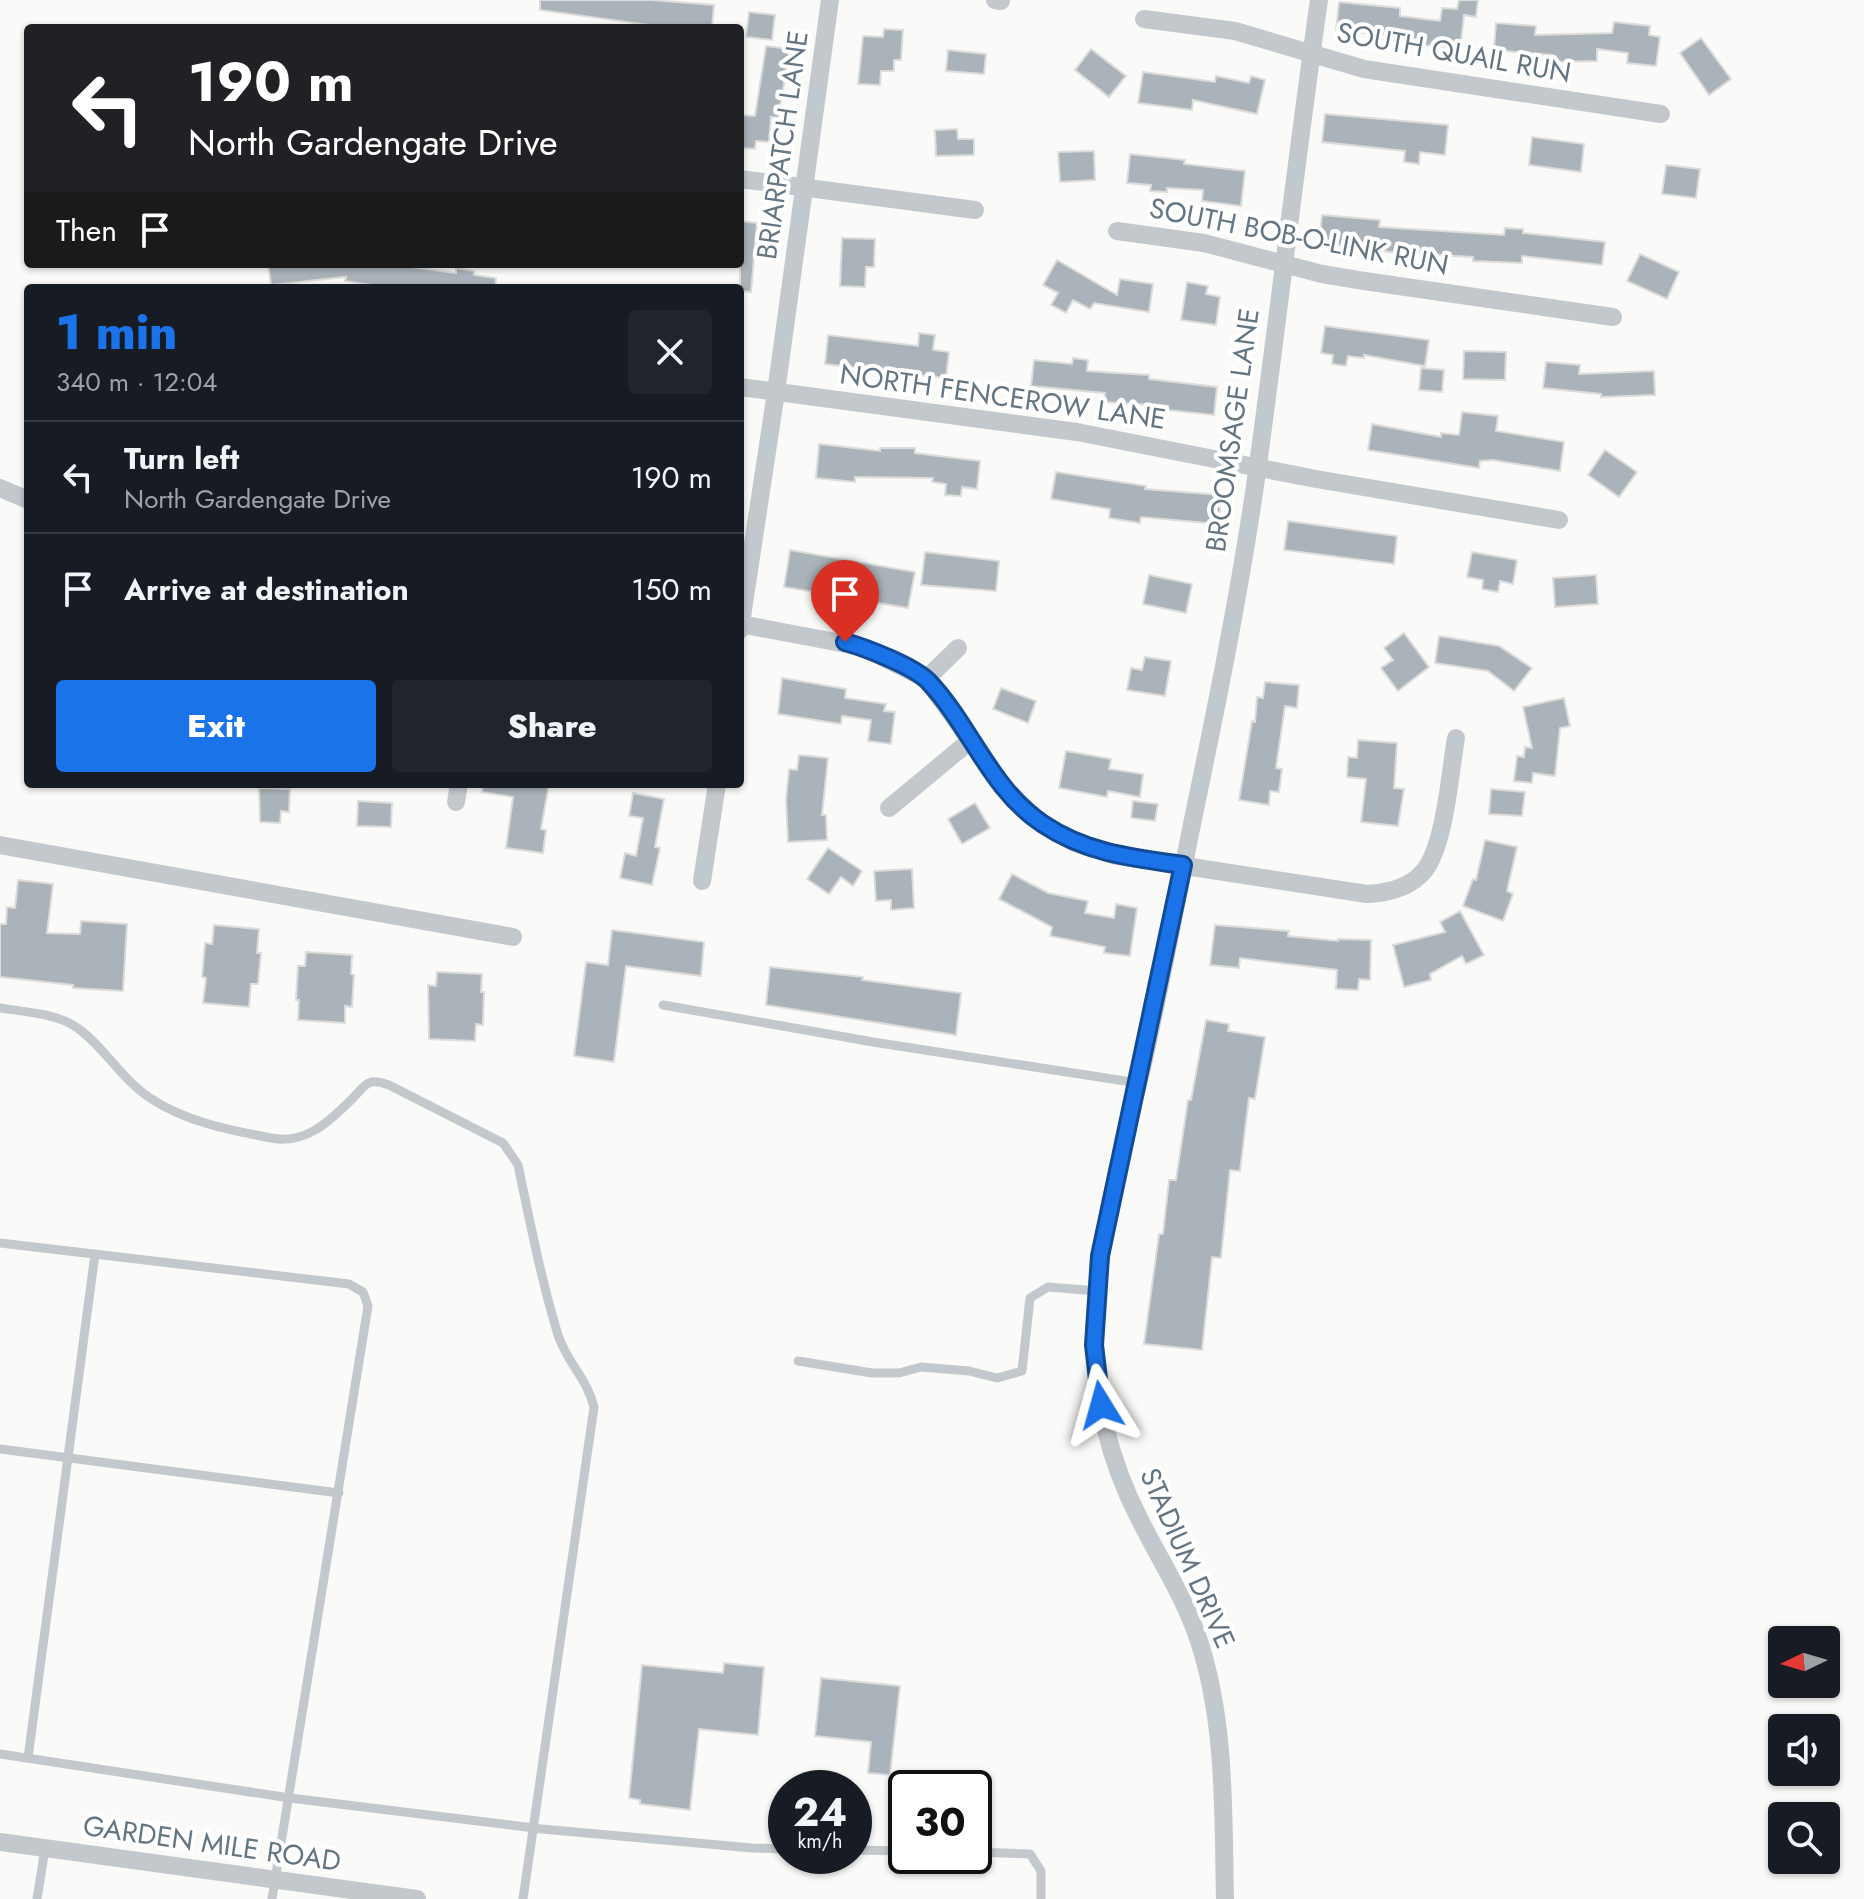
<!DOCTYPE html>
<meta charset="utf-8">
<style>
:root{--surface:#171b24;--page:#20242c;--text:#f1f3f6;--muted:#9ea1a6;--line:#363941;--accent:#1a73e8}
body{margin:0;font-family:Jost,sans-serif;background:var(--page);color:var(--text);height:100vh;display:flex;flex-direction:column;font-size:30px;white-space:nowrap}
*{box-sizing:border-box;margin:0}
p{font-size:26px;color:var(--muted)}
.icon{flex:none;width:44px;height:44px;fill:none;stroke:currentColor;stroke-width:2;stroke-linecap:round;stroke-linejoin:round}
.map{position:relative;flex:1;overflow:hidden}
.details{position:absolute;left:24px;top:284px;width:720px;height:504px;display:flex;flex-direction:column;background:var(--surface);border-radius:8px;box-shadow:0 2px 6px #0004}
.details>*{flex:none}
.banner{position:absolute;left:24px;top:24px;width:720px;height:244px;border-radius:8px;box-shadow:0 2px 6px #0004;background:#202124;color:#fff;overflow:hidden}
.needle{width:52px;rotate:265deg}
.controls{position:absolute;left:1768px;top:1626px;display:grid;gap:16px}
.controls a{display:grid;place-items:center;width:72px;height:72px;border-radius:8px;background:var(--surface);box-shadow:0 2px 6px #0004;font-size:40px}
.speed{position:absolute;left:768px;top:1770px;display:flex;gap:16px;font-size:40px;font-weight:700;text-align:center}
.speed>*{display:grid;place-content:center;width:104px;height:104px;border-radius:50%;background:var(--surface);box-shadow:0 2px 6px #0004;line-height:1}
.speed small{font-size:20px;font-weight:400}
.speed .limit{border:4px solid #111;border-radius:12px;background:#fff;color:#111}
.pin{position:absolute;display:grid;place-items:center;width:68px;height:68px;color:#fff;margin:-82px -34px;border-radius:50% 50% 50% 0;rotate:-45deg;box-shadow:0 0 8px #0007}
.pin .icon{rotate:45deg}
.me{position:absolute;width:88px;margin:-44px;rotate:352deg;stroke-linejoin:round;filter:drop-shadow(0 0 6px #0008)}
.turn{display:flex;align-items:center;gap:28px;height:168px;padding:0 32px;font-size:36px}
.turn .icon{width:104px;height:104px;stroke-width:2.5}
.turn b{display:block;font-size:56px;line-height:68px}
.then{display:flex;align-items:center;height:76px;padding:0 32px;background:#0003;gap:16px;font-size:30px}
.round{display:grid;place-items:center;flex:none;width:84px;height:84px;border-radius:8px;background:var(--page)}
.overview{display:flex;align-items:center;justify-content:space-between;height:136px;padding:0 32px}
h1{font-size:48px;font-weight:800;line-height:60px;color:var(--accent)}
.cta{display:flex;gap:16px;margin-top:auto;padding:16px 32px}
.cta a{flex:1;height:92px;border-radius:8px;background:var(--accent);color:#fff;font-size:32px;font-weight:800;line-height:92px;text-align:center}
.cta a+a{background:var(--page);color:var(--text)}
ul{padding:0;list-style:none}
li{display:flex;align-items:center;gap:24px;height:112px;padding:0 32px;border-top:2px solid var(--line)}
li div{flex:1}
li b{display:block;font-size:30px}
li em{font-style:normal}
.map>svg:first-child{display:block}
.building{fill:#aab3b9;stroke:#dcdcda;stroke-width:2}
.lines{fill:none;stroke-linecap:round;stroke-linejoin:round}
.lane{stroke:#c3c8cc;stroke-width:9}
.street{stroke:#c3c8cc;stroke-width:18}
.route-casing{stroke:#114b97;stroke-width:20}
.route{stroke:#1a73e8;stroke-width:14}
.labels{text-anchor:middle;stroke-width:8;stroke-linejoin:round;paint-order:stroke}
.street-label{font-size:28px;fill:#657683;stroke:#fff}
</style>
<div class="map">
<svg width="1864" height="1899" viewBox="0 0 1864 1899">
<rect width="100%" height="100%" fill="#fafaf8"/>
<g class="building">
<polygon points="540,0 651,0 714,5 712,28 663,27 540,10"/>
<polygon points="1459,0 1478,0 1476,17 1464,15 1460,50 1416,44 1417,39 1336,30 1339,2 1400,8 1400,16 1440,21 1442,8 1457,9"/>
<polygon points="749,12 775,15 772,40 746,37"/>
<polygon points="1614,22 1650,26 1649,35 1660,37 1656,66 1627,63 1628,53 1597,49 1597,61 1553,62 1552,55 1494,50 1496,23 1536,26 1535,35 1612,33"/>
<polygon points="884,29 903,30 901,60 894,60 894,71 881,71 880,85 858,84 863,36 883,37"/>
<polygon points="1701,38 1731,79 1709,95 1680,53"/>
<polygon points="766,46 790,49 778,118 771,117 769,142 756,141 755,149 740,148 740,115 755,116"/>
<polygon points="1091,49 1126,76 1109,97 1075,70"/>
<polygon points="948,50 986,54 984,74 946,71"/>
<polygon points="1143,72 1215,82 1216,76 1249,83 1251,76 1265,80 1257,114 1193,100 1192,110 1138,103"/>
<polygon points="1325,114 1448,125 1445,155 1420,152 1419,164 1404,162 1405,151 1322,142"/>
<polygon points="957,129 958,139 974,139 974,155 936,156 935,130"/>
<polygon points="1532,137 1584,144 1581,172 1529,165"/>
<polygon points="1094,151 1095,180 1060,182 1058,152"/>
<polygon points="1130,154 1185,160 1184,164 1245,171 1241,206 1202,201 1203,190 1167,188 1167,192 1150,191 1151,185 1127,183"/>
<polygon points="1666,165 1700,169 1696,198 1662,194"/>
<polygon points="1322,215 1380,220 1379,227 1504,235 1505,228 1523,229 1523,233 1605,242 1602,265 1522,256 1522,263 1473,261 1473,257 1398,253 1319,243"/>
<polygon points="740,221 757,223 751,292 740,291"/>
<polygon points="842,238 875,239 874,267 866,267 865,287 840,286"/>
<polygon points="1640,254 1679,272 1667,299 1627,281"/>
<polygon points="1057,260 1117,295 1120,279 1153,284 1149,312 1094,303 1090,309 1073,300 1066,313 1051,305 1058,293 1043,285"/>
<polygon points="268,264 390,264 456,273 456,268 474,271 474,275 496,278 495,288 391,288 345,281 346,277 271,285"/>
<polygon points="1187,282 1208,286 1206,294 1220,297 1216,325 1181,320"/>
<polygon points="1325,326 1429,340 1425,366 1364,355 1364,358 1348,356 1346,366 1332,364 1333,355 1321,353"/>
<polygon points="919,333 935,335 933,350 949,352 946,378 825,364 828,335 918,346"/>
<polygon points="1464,351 1506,352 1505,380 1463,379"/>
<polygon points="1073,358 1088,360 1087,371 1149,375 1149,379 1217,387 1214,415 1167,410 1168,406 1104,402 1105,393 1031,386 1034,360 1072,364"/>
<polygon points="1546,362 1580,365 1579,374 1654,371 1655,395 1601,397 1601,394 1543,388"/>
<polygon points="1421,368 1444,370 1442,392 1419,390"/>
<polygon points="1462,412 1498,416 1496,431 1564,442 1560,471 1493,460 1480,461 1479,468 1368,450 1372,424 1441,437 1441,433 1459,435"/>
<polygon points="819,444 880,451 880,448 915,448 915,453 980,461 977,489 962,487 961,496 945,495 946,484 932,482 933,478 855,477 855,482 816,478"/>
<polygon points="1605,450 1637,472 1619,497 1588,475"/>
<polygon points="1056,472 1146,486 1145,489 1221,495 1219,524 1141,517 1140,523 1109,518 1110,509 1051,499"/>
<polygon points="1288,521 1397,536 1394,564 1284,550"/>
<polygon points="790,550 915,572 908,608 784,587"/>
<polygon points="925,552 999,561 996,591 921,585"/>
<polygon points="1472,552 1517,560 1513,584 1500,581 1498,592 1482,589 1483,580 1467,577"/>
<polygon points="1149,575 1192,584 1186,613 1143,604"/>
<polygon points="1596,575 1598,604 1555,607 1553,578"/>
<polygon points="1404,633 1429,667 1398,691 1381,668 1393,660 1384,648"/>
<polygon points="1439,636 1499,646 1532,668 1514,691 1488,671 1435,663"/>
<polygon points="1145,657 1171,661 1165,696 1127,690 1131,668 1142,670"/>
<polygon points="782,678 846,689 845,698 886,704 884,711 895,712 891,744 868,741 871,720 842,716 841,724 778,714"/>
<polygon points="1265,682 1299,685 1297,708 1285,706 1276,768 1282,769 1279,792 1270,791 1269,805 1239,800 1252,721 1255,722 1257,697 1263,698"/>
<polygon points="1001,688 1036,701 1028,723 993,709"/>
<polygon points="1564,698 1570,726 1560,728 1555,776 1533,773 1532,783 1514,781 1517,756 1524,757 1525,747 1532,748 1523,707"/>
<polygon points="1358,740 1397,743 1394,788 1404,789 1398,826 1361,822 1366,779 1347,777 1348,757 1357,758"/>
<polygon points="1066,751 1111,759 1109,769 1143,774 1140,797 1108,791 1107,797 1059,788"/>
<polygon points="799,755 828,758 822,815 826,815 827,840 788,842 786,799 789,769 797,770"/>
<polygon points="483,784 549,784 541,829 546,830 543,853 506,848 513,797 482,792"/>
<polygon points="259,788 290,789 289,812 281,811 280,823 260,822"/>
<polygon points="1491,789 1525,792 1522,816 1489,814"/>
<polygon points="633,793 664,799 655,847 660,848 652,885 620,878 625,853 636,856 643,818 629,816"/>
<polygon points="358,801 392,803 391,827 357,826"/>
<polygon points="1133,801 1158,804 1155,821 1131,818"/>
<polygon points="975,803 990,828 962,844 948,819"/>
<polygon points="1485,840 1517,847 1507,891 1513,894 1503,921 1463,906 1473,879 1476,880"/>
<polygon points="828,848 862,871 853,886 841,877 829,894 807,879"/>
<polygon points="912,869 914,908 891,910 891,900 876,901 874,871"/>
<polygon points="1012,874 1048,893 1088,901 1085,913 1114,918 1116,904 1137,908 1130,956 1104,953 1105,947 1050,936 1052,927 999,899"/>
<polygon points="18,880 53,884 47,933 80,934 81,921 127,924 123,991 73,988 73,985 0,977 0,924 6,924 7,907 15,908"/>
<polygon points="1460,911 1484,955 1466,964 1462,956 1430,974 1431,980 1404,987 1393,945 1445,932 1440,922"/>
<polygon points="214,925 259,929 257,953 261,953 258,984 251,984 249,1007 203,1003 206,978 202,977 205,943 212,944"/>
<polygon points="1215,925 1289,931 1288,936 1338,941 1338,939 1371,940 1370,980 1359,979 1358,990 1336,989 1337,970 1240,958 1239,968 1210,965"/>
<polygon points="612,930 704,942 701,976 626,966 614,1062 574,1056 586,962 608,965"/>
<polygon points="306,952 352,955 351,974 354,975 352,1007 345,1006 345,1023 298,1020 299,1000 296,1000 298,966 305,966"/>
<polygon points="770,967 863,977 862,980 961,993 956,1035 766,1005"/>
<polygon points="437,972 482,974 481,992 484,992 483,1025 476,1024 475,1041 429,1039 428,985 436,986"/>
<polygon points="1206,1020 1229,1024 1228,1031 1265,1037 1255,1099 1249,1098 1240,1171 1230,1170 1221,1258 1212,1257 1202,1350 1144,1344 1159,1234 1163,1234 1169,1180 1176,1180 1188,1100 1191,1100"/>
<polygon points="724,1663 764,1667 758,1735 699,1729 690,1810 640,1804 640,1800 629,1798 642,1665 723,1673"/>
<polygon points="821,1678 900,1686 890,1775 868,1773 871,1742 815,1736"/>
</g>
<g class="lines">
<g class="lane">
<polyline points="663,1005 873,1042 1138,1083"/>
<path d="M0,1008C24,1012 56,1013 76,1027C104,1046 121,1079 150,1098C186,1122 229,1130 271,1138C306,1145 330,1121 353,1098C359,1092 364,1084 371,1082C378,1081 383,1083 389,1085L503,1143L518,1165C530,1222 541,1279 558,1335C567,1363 587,1378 594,1407L523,1899"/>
<polyline points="0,1243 349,1284 363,1292 368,1306 272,1899"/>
<polyline points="798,1361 872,1373 899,1373 921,1367 969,1371 997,1378 1022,1371 1030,1298 1048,1287 1097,1291"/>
<polyline points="0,1449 339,1493"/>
<polyline points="0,1754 290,1798 542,1829 752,1848 786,1849"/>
<polyline points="28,1758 95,1254"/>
<polyline points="854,1850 906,1851"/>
<polyline points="974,1852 1030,1854 1041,1871 1041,1899"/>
<polyline points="37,1899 45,1849"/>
</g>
<g class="street">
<polyline points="995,0 1001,1"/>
<polyline points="1144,19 1235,31 1364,69 1661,114"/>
<polyline points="740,179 975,210"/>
<polyline points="1117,231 1204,243 1322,274 1364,281 1613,317"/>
<polyline points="740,387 1077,432 1316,479 1559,520"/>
<polyline points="0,488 28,500"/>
<path d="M740,624L862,647L926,679L1011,796L1041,823L1075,843L1113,855L1367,894C1388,893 1410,888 1424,871C1445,845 1450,773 1456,738"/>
<polyline points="740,630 776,392 830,0"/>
<polyline points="926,679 958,648"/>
<polyline points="456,802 459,784"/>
<polyline points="889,808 971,740"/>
<polyline points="0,845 513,937"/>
<polyline points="702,881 717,784"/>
<polyline points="0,1842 417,1899"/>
<path d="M1225,1899C1223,1812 1226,1721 1198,1638C1183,1594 1158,1557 1138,1516C1110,1461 1094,1398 1095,1337C1095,1246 1121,1156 1142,1068C1160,989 1175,909 1191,829C1216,709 1241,587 1258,465C1279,310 1297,155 1319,0"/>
</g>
</g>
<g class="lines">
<g class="route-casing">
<path id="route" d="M845,642C866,648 913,666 928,681C970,725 990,789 1043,824C1086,853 1133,858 1183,865L1100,1256L1094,1345L1101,1405"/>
</g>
<use href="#route" class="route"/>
</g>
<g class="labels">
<g class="street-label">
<text transform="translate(1454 52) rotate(10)" y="10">SOUTH QUAIL RUN</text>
<text transform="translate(782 145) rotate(-82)" y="10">BRIARPATCH LANE</text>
<text transform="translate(1299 236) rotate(11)" y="10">SOUTH BOB-O-LINK RUN</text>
<text transform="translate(1003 396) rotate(8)" y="10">NORTH FENCEROW LANE</text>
<text transform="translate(1232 430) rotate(-82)" y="10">BROOMSAGE LANE</text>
<text transform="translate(1188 1558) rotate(66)" y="10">STADIUM DRIVE</text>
<text transform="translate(212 1843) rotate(8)" y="10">GARDEN MILE ROAD</text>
</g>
</g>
</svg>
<div class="controls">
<a><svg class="needle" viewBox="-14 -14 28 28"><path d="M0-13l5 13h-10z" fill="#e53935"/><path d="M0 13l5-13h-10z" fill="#9ea1a6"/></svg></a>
<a><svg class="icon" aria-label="sound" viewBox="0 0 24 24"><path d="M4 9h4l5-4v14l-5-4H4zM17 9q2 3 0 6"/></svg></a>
<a><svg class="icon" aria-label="search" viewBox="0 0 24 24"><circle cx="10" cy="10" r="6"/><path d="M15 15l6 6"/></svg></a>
</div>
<div class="speed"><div>24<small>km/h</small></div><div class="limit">30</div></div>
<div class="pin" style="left:845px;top:642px;background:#d93025"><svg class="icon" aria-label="arrive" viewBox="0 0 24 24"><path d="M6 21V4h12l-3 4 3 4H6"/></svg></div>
<svg class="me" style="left:1101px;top:1405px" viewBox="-20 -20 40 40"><path d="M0-17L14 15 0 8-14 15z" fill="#1a73e8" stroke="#fff" stroke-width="4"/></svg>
<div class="banner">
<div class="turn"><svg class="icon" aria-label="left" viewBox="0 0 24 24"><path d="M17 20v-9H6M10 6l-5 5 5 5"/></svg><div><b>190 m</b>North Gardengate Drive</div></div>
<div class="then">Then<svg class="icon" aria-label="arrive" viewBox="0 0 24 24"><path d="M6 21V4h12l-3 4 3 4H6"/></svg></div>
</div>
<section class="details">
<div class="overview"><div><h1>1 min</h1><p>340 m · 12:04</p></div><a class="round"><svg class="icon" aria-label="close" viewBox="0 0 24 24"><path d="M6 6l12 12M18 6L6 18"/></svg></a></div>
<ul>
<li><svg class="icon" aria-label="left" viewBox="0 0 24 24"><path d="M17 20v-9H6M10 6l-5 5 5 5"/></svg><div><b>Turn left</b><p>North Gardengate Drive</p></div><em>190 m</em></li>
<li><svg class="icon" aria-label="arrive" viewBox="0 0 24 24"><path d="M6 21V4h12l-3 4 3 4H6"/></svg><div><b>Arrive at destination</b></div><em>150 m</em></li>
</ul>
<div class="cta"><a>Exit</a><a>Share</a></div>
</section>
</div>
